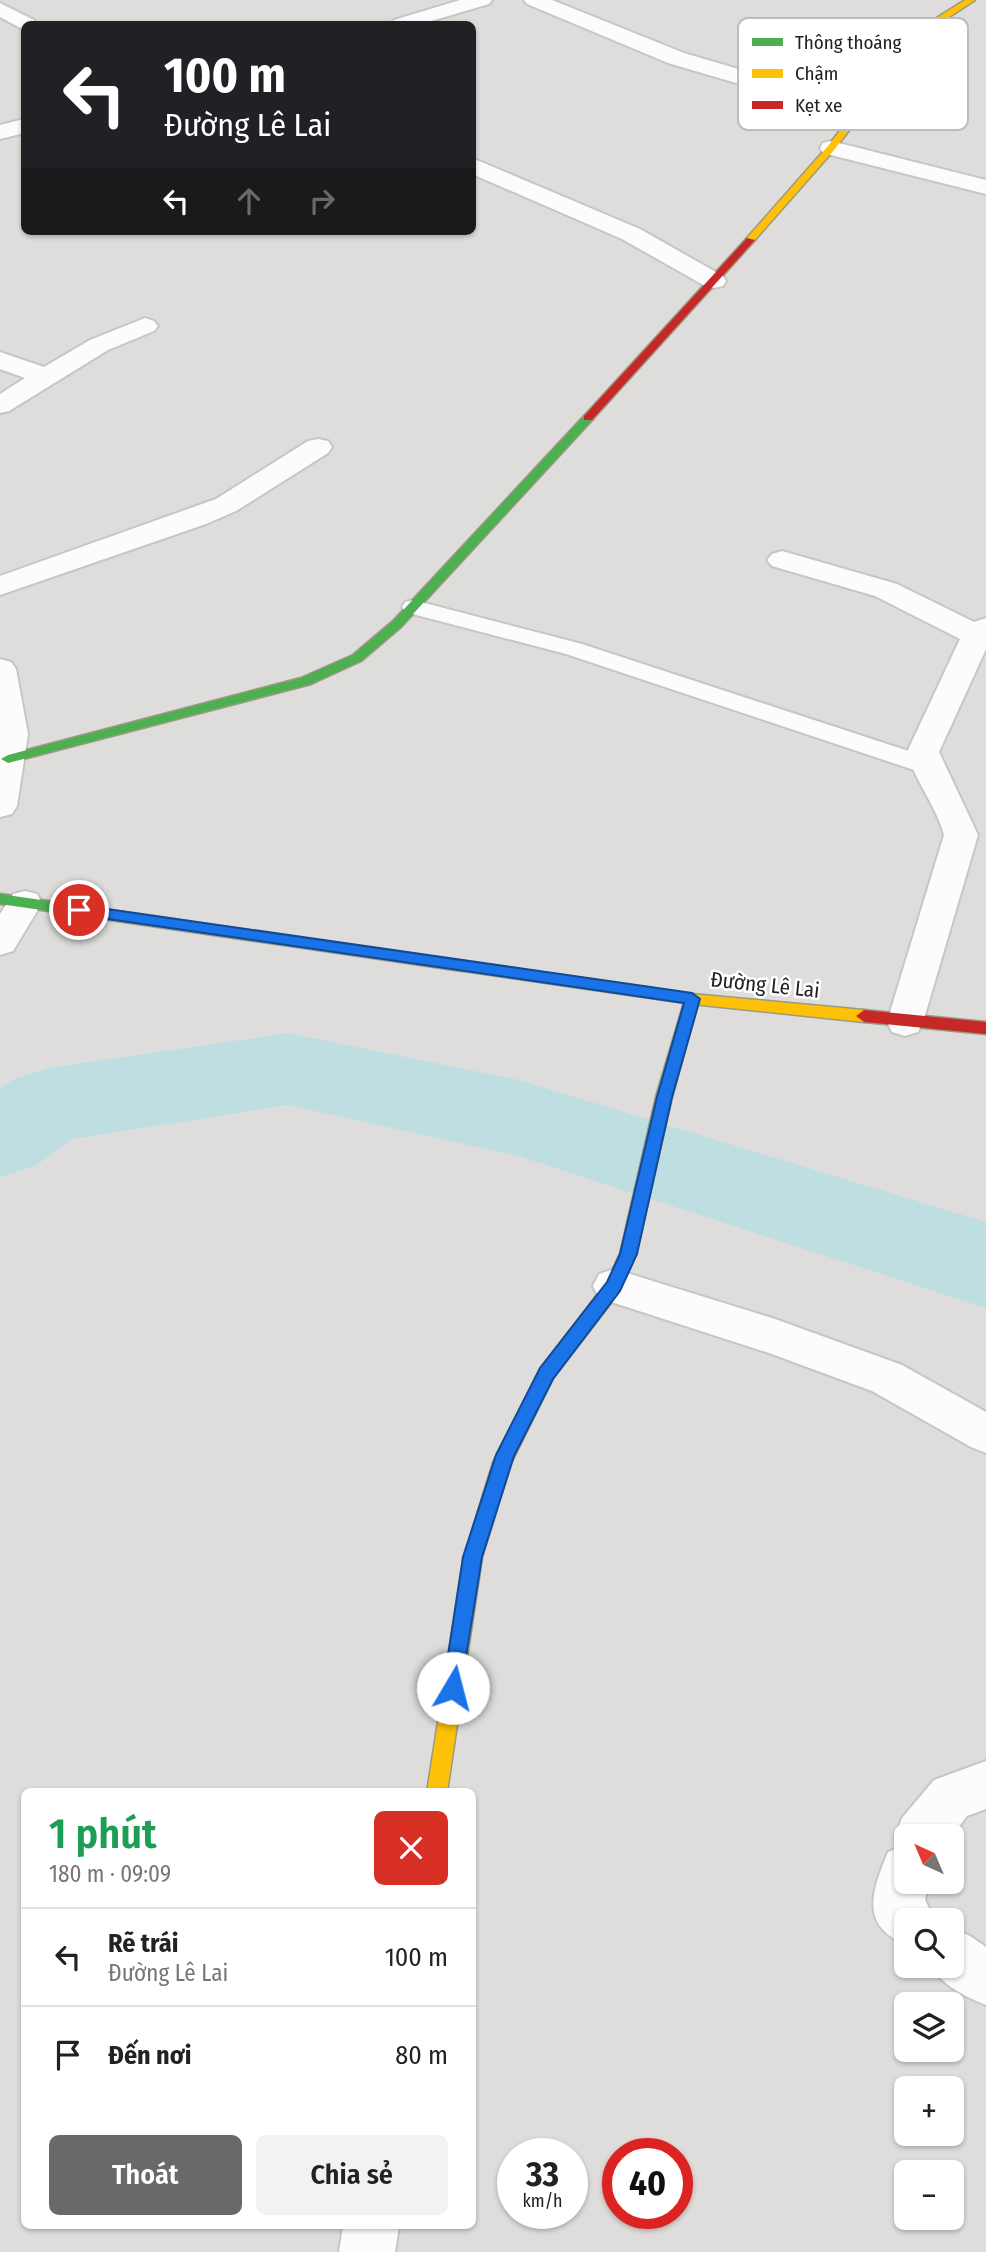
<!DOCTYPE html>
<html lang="vi">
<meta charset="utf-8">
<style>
:root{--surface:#fff;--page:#f2f2f2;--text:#222;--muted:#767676;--line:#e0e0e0;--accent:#6a6968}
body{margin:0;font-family:"Fira Sans Condensed",sans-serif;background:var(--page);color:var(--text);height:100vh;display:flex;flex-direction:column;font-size:26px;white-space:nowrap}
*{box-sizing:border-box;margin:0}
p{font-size:23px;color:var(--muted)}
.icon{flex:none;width:38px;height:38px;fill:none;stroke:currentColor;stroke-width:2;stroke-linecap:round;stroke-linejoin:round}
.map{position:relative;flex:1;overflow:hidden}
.side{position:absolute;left:21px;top:1788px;width:455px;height:441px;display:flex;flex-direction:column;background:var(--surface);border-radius:10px;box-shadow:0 2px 5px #0004}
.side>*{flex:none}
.top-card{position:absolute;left:21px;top:21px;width:455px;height:214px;border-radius:10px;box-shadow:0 2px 5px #0004;background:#202124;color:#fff;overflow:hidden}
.needle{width:46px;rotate:316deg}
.buttons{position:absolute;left:894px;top:1824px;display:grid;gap:14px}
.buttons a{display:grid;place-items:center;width:70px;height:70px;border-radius:10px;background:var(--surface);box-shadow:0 2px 5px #0004;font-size:35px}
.speed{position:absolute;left:497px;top:2138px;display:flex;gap:14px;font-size:35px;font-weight:700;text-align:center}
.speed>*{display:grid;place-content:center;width:91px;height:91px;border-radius:50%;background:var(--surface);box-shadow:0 2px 5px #0004;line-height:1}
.speed small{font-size:18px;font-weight:400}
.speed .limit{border:10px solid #d22;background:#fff;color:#111}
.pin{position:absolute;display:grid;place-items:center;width:60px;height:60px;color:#fff;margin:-30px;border:4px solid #fff;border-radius:50%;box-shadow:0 2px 7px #0007}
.me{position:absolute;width:77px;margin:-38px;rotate:8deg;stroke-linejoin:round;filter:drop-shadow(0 0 5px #0008)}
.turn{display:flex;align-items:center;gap:24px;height:147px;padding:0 28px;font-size:32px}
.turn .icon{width:91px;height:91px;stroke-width:2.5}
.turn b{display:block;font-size:49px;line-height:60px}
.lanes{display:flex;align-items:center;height:66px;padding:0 28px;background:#0003;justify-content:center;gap:35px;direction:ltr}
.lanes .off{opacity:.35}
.round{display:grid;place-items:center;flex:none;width:74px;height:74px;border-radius:10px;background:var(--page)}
.overview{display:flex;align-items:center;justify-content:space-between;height:119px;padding:0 28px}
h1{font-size:42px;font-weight:600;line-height:52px;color:#1e9e55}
.action{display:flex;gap:14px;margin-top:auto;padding:14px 28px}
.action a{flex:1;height:80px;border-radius:10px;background:var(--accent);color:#fff;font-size:28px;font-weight:600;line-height:80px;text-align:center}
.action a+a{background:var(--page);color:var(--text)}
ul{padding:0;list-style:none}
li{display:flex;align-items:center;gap:21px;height:98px;padding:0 28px;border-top:2px solid var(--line)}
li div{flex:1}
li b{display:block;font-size:26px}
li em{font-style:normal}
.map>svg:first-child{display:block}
.residential{fill:#dfdddc;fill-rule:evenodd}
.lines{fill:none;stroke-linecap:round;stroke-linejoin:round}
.river{fill:#bedee2;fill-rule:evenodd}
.lane-casing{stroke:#c7c6c5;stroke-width:4}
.street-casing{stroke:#c7c6c5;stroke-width:4}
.fast-casing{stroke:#9b9a82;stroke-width:3}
.slow-casing{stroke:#9b9a82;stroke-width:3}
.jam-casing{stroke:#9b9a82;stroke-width:3}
.lane{fill:#fdfcfc;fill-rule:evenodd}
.street{fill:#fdfcfc;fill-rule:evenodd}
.fast{fill:#4caf50;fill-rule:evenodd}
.slow{fill:#ffc107;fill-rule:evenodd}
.jam{fill:#c62828;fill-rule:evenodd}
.route{fill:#1a73e8;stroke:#114b97;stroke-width:2}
.labels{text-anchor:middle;stroke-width:5;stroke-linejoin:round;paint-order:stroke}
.street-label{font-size:21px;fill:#222;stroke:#fff}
.key{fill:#fff;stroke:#bdbdbd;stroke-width:2}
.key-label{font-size:19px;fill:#222}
</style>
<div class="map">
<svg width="986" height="2252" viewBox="0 0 986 2252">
<rect width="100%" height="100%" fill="#f0edea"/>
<path class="residential" d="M0,0H986V2252H0ZM24,24H472V231H24ZM24,1792H472V2226H24ZM906,1836H952V1881H906ZM906,1920H952V1965H906ZM906,2004H952V2049H906ZM906,2088H952V2133H906ZM513,2154H572V2214H513ZM618,2154H677V2214H618ZM906,2172H952V2217H906Z"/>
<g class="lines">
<polygon class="river" points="288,1033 519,1080 986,1222 986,1308 518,1156 288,1105 73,1139 35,1166 0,1177 0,1088 14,1079 48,1068"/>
<g class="lane-casing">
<polygon id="lane" points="413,600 582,644 933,759 937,765 933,771 925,773 917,771 566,654 405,612 402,607 405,602"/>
</g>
<g class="street-casing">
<g id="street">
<polygon points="460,0 492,0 489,4 421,24 391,24 394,20"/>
<polygon points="524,0 552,0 684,53 867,107 870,112 867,117 859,119 668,63 527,4"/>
<polygon points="0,3 34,20 37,24 24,24 24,30 0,17"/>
<polygon points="24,119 24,133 0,139 0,125"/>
<polygon points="831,141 986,180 986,194 823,153 820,148 823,143"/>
<polygon points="472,158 640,229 723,276 726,281 723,286 714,288 705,286 622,239 472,174"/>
<polygon points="145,318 154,321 158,326 154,331 108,350 9,411 0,413 0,394 25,378 0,369 0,352 44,367 90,340"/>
<polygon points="318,439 328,441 332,447 328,453 236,511 206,524 0,595 0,576 216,499 308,441"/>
<path d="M782,551L897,584L974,622L986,618V649L939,752L978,835L923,1022L918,1032L905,1036L892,1032L887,1022L944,835C936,805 915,782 907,752L960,639L875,596L772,566L767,560L772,554Z"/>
<polygon points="0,659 11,662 16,669 28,734 17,806 12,814 0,817"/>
<polygon points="25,891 37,894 42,903 13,951 0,955 0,914 13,894"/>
<polygon points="614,1269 775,1319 902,1365 986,1412 986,1453 971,1447 872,1391 769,1353 599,1298 593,1286 599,1274"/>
<path d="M986,1761V1809L967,1816L952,1836H906V1881H929L925,1900L935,1920H906V1945C859,1925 872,1891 888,1852L900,1847L895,1836L902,1818L934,1780Z"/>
<path d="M952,1928L970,1936L986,1947V2005C968,1998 939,1984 931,1965H952Z"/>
<polygon points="343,2226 399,2226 395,2252 339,2252"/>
</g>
</g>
<g class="fast-casing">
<g id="fast">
<polygon points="584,416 594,418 401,627 361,661 311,684 8,763 1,759 8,755 301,678 353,655 393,621"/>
<polygon points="0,894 462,961 469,966 462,971 0,904"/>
<polygon points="692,994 699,999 672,1097 636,1254 620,1291 553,1378 508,1469 502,1471 496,1469 493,1463 541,1368 607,1282 620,1254 656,1097 685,999"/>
</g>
</g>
<g class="slow-casing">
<g id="slow">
<polygon points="965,0 975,0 922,35 834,150 753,242 747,242 747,238 828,146 916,31"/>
<polygon points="462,961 692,994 864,1010 872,1016 864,1022 692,1004 457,970 455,966 457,962"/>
<polygon points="502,1455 508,1457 511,1463 482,1557 447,1792 427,1792 464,1557 493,1463 496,1457"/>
</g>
</g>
<g class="jam-casing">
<g id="jam">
<polygon points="747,238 755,240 592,420 584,420 584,416"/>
<polygon points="864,1010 986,1022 986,1034 864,1022 856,1016"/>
</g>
</g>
<use href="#lane" class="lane"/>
<use href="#street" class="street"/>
<use href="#fast" class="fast"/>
<use href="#slow" class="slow"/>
<use href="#jam" class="jam"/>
</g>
<polygon class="route" points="79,905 692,993 700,999 672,1097 637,1254 620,1291 553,1379 514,1456 482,1557 460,1694 453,1697 446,1694 443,1688 463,1557 496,1455 540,1368 607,1282 620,1254 657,1097 684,1003 74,914 72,910"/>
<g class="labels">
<g class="street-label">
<text transform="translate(765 985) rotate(6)" y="7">Đường Lê Lai</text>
</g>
</g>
<rect x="738" y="18" width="230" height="112" rx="10" class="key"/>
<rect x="752" y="38" width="31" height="8" fill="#4caf50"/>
<rect x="752" y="69" width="31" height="9" fill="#ffc107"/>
<rect x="752" y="101" width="31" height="8" fill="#c62828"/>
<g class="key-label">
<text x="795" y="49">Thông thoáng</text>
<text x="795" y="80">Chậm</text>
<text x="795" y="112">Kẹt xe</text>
</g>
</svg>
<div class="buttons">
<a><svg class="needle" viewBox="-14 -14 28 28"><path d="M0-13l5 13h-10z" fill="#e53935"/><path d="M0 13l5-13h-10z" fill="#767676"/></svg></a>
<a><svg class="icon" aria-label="search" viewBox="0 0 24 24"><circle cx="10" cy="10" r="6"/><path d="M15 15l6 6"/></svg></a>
<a><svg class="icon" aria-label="layers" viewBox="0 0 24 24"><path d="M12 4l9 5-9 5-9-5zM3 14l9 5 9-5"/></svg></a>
<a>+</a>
<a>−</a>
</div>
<div class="speed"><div>33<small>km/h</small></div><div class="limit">40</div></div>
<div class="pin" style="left:79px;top:910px;background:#d93025"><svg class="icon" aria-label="arrive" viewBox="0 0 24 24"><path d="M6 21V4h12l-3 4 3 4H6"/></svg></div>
<svg class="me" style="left:453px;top:1688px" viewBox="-20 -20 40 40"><circle r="19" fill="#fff"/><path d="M0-13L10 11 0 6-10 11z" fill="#1a73e8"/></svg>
<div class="top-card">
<div class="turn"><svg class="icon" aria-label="left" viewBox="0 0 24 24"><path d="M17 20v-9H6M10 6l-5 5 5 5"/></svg><div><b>100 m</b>Đường Lê Lai</div></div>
<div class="lanes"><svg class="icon" aria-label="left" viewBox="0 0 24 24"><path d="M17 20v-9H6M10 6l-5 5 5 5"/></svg><svg class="icon off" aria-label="ahead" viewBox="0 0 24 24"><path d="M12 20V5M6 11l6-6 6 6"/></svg><svg class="icon off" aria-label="right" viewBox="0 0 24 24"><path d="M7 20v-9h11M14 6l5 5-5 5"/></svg></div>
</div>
<section class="side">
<div class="overview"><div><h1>1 phút</h1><p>180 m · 09:09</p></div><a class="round" style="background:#d93025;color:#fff"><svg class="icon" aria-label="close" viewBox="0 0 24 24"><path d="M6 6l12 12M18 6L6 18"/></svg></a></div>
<ul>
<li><svg class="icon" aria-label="left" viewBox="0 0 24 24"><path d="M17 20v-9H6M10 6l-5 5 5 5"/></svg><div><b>Rẽ trái</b><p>Đường Lê Lai</p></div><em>100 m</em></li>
<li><svg class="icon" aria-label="arrive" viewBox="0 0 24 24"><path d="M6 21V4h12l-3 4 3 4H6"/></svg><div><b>Đến nơi</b></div><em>80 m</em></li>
</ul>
<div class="action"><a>Thoát</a><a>Chia sẻ</a></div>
</section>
</div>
